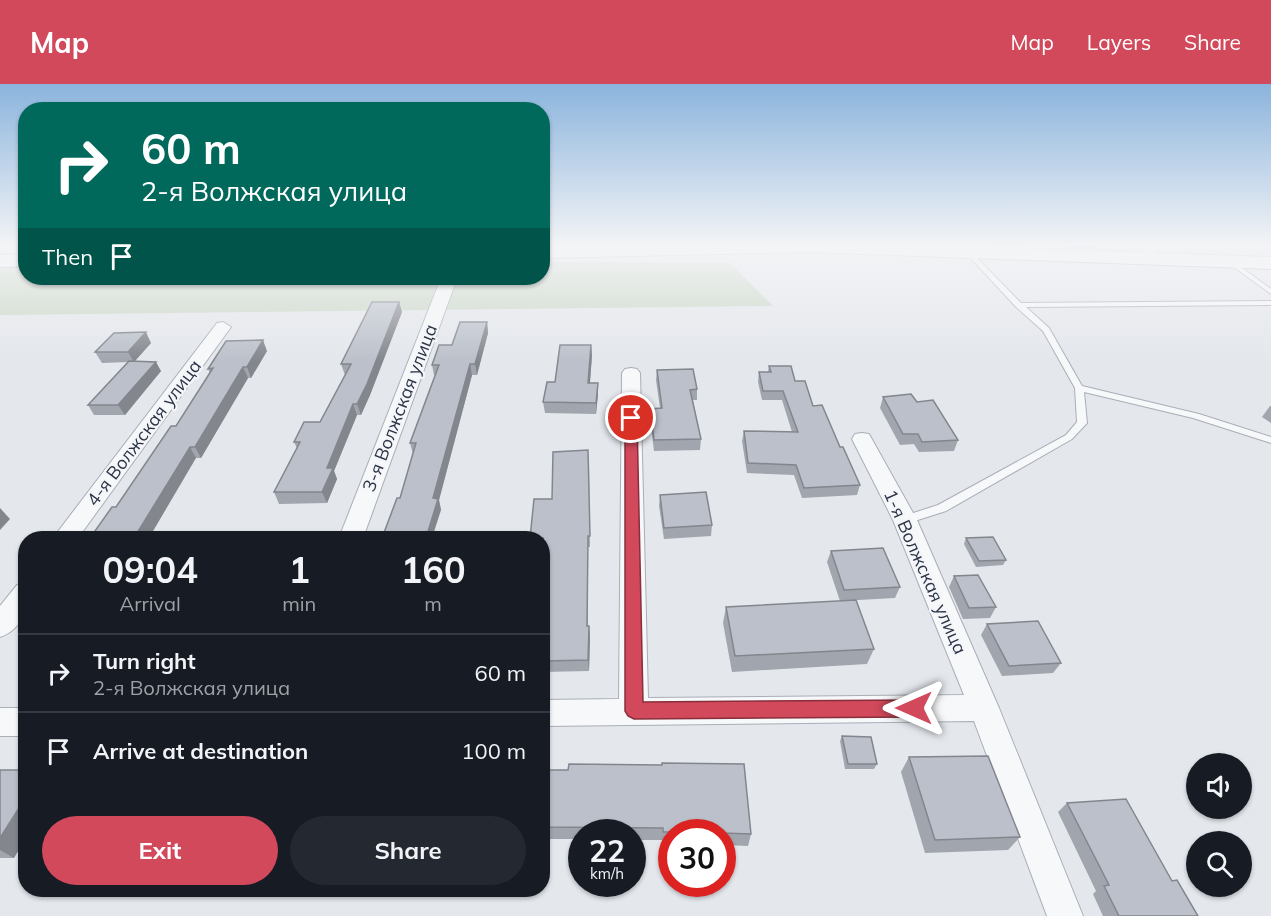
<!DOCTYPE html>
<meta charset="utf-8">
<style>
:root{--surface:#171b24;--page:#242831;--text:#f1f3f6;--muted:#9ea1a6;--line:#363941;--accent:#d1495b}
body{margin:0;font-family:Mulish,sans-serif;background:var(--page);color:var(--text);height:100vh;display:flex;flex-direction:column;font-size:22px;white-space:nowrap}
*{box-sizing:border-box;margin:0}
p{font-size:20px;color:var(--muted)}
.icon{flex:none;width:33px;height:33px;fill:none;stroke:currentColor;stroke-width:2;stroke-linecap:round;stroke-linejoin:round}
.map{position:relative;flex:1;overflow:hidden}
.side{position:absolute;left:18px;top:447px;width:532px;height:366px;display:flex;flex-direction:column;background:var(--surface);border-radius:24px;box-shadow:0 2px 4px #0004}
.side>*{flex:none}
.banner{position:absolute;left:18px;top:18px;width:532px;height:183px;border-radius:24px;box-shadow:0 2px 4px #0004;background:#00695c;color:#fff;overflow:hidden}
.fabs{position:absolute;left:1186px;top:669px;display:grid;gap:12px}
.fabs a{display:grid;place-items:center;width:66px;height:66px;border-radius:50%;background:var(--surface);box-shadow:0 2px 4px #0004;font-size:30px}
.speed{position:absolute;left:568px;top:735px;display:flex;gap:12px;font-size:30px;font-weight:700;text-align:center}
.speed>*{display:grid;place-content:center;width:78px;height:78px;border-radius:50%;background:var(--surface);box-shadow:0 2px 4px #0004;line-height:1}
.speed small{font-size:15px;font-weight:400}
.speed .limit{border:9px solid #d22;background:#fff;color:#111}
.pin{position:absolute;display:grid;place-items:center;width:51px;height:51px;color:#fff;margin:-26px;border:3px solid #fff;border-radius:50%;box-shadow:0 2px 6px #0007}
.me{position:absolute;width:66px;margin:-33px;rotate:270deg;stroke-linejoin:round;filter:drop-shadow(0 0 4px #0008)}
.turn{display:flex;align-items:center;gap:21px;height:126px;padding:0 24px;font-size:27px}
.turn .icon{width:78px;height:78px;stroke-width:2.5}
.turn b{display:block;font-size:42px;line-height:51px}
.then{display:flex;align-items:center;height:57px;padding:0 24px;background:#0003;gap:12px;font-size:22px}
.eta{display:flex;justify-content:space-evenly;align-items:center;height:102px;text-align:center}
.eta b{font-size:36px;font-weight:700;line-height:42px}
.button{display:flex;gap:12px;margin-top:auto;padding:12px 24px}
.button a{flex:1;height:69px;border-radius:36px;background:var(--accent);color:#fff;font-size:24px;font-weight:700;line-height:69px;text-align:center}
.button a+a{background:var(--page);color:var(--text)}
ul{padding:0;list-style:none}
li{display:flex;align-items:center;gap:18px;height:78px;padding:0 24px;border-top:2px solid var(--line)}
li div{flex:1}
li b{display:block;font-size:22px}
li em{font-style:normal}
header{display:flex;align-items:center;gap:36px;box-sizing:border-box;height:84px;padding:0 30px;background:var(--accent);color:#fff}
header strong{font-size:28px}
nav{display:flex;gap:33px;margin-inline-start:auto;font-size:21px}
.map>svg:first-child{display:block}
.green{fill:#c9d6c5}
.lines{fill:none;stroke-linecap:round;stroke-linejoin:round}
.service-casing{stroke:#a9aeb7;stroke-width:2}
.minor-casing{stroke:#a9aeb7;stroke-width:2}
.tertiary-casing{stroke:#a9aeb7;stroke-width:2}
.service{fill:#f7f8fa;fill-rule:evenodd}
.minor{fill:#f7f8fa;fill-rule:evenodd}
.tertiary{fill:#f7f8fa;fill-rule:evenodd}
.wall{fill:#a1a5ae}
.shaded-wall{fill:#83868d}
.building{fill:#bbc0ca;stroke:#83868d;stroke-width:1.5}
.route{fill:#d1495b;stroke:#882f3b;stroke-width:1.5}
.labels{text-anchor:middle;stroke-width:4.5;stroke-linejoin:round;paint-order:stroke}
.street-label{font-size:18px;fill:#2b3445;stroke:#f4f6f9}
</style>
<header>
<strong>Map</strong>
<nav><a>Map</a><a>Layers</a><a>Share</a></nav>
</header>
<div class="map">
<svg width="1271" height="832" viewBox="0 0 1271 832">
<rect width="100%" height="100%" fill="#e4e7ec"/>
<polygon class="green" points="0,177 25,177 26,194 543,194 543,178 730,179 773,222 0,231"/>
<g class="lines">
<g class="service-casing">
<g id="service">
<polygon points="967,168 971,168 1021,219 1271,217 1271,221 1026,223 1049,244 1082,302 1199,330 1271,353 1271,359 1193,334 1084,308 1087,339 1072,355 946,427 905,440 901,439 900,436 901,433 938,421 1066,351 1077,338 1075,304 1043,247 1016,223 967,170"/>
<polygon points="1227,176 1231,176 1271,205 1271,210 1227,178"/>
</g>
</g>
<g class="minor-casing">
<g id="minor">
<polygon points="1146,161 1161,161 1148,178 1138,178 1136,175"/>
<polygon points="441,194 457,194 363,454 339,454"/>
<polygon points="223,238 231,243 78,454 53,454 217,239"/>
<polygon points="631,284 637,285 640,289 648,614 964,611 893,436 852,355 855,350 862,349 869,350 917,436 999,624 1083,832 1047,832 974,637 543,642 543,616 619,615 622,289 625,285"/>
<path d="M26,498C26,521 26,544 0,553V522L17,501Z"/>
<rect x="0" y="624" width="26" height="28"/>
</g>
</g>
<g class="tertiary-casing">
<g id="tertiary">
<polygon points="639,161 921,161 1271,173 1271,185 810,168 543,174 543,164"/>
<polygon points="26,170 26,182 0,183 0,171"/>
</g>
</g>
<use href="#service" class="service"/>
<use href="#minor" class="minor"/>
<use href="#tertiary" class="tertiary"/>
</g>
<g class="wall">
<polygon points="1061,161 1101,161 1094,165 1067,164"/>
<polygon points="399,218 402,228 370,311 361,331 357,331 334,387 337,395 327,419 279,420 274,408 297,364 294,358 320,338 345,291 341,280"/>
<polygon points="487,238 488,249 477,291 472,291 439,416 441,426 400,414 413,370 410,359 435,291 434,291 432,281 452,261"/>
<polygon points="151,259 135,277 161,287 125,331 94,331 88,321 128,278 102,279 95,268"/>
<polygon points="591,261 592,271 590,299 598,310 596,330 545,329 543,318 555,298"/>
<polygon points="267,267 251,294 248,294 201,374 196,374 116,423 176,342 210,289 208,285"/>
<polygon points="769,282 795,297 813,322 840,363 860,401 857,411 802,414 794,391 747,389 742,357 744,347 792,348 782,316 762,316 758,298 759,288 768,288"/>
<polygon points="657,286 697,305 697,316 693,316 701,355 700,366 654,367 650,335 650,325 660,324 656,296"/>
<polygon points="883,313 917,318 958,356 954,367 919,368 914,360 900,361 880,324"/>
<polygon points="1270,322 1271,322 1271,339 1262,333"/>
<polygon points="589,377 590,463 588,463 588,542 589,542 590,553 589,587 543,588 543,454 530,454 534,415 552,415"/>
<polygon points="660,411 712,441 711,452 664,455 659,422"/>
<polygon points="966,454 1006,476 1003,481 976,483 964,460"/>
<polygon points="831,467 900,503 895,514 840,517 827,478"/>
<polygon points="954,492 996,523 990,534 963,535 949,503"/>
<polygon points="726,523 874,565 867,580 732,588 723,539"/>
<polygon points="987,540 1061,579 1053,589 1002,592 981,551"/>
<polygon points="842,652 877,680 874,685 845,685 840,657"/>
<polygon points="909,673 1020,753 1008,766 925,769 901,688"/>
<polygon points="0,686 14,774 0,774"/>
<polygon points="543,686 751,750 748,762 723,761 723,748 672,748 672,761 662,760 662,756 633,756 633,748 582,748 582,755 543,755"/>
<polygon points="1067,719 1172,797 1198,832 1103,832 1093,810 1096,807 1058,728"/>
</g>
<g class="shaded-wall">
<polygon points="399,218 402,228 370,311 361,331 357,320"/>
<polygon points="487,238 488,249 477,291 475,280"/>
<polygon points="146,248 151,259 134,278 128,268"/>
<polygon points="263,256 267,267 251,294 247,283"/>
<polygon points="591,261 592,271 589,310 588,299"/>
<polygon points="156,278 161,287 125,331 118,321"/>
<polygon points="470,280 472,291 439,416 441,426 432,454 426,454 433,414"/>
<polygon points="243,283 248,294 201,374 195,363"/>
<polygon points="598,299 598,310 596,330 596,319"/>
<polygon points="353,320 357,331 334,387 337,395 327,419 322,408 327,384"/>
<polygon points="190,363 196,374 149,454 134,454"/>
<polygon points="0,424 10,435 0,446"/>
<polygon points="589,542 590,553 589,587 588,576"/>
<polygon points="26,713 26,754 14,774 0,766 0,754"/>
</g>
<g class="building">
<polygon points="372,218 399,218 367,300 357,320 353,320 327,384 333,384 322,408 274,408 300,358 294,358 304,338 320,338 351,280 341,280"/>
<polygon points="460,238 487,238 475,280 470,280 433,414 438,415 426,454 382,454 397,414 400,414 416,359 410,359 439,281 432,281 439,261 452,261"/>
<polygon points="146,248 128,268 95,268 114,249"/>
<polygon points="263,256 247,283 243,283 195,363 190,363 134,454 90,454 112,423 116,423 171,342 176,342 213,284 208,285 226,257"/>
<polygon points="560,261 591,261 588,299 598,299 596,319 543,318 547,298 555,298"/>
<polygon points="129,277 156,278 118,321 88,321"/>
<polygon points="769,282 791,282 795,297 805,297 813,322 822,321 840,363 843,363 860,401 804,404 796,381 748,379 744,347 798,348 783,307 763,307 759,288 771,288"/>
<polygon points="693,285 697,305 690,306 701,355 654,356 650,325 662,324 657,286"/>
<polygon points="911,310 917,318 933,316 958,356 922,358 918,350 903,350 883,313"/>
<polygon points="588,366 590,452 588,452 587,542 589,542 588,576 543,577 543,454 530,454 534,415 552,415 553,368"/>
<polygon points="706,408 712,441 664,444 660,411"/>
<polygon points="993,453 1006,476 979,477 966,454"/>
<polygon points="883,464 900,503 844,506 831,467"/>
<polygon points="978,491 996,523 969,524 954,492"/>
<polygon points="856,516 874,565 735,572 726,523"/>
<polygon points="1038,537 1061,579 1009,582 987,540"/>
<polygon points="842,652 871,653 877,680 848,680"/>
<polygon points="988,672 1020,753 935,756 909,673"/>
<polygon points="662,679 744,680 751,750 723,749 723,748 663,748 663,744 543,743 543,686 568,686 569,680 662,681"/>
<polygon points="0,686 26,686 26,713 0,754"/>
<polygon points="1126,715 1172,797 1177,796 1198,832 1119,832 1104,802 1109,801 1067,719"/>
</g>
<linearGradient id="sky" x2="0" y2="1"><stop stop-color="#8bb4dd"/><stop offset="0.58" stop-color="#f3f4f6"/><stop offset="1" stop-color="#f3f4f6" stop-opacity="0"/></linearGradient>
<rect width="1271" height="278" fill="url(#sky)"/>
<polygon class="route" points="631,331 637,334 643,618 914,616 920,619 923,624 920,630 914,633 634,635 628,632 625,627 625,334"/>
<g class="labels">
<g class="street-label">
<text transform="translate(400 324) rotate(-69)" y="6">3-я Волжская улица</text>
<text transform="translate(144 349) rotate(-53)" y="6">4-я Волжская улица</text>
<text transform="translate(925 488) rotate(66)" y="6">1-я Волжская улица</text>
</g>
</g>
</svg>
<div class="fabs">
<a><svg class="icon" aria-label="sound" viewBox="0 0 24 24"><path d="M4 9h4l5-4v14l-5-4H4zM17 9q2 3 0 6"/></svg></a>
<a><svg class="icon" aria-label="search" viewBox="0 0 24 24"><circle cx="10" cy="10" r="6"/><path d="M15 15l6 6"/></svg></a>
</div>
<div class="speed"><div>22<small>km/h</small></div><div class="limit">30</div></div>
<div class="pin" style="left:631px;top:334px;background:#d93025"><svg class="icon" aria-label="arrive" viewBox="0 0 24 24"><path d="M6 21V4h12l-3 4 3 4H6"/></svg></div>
<svg class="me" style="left:914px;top:624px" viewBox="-20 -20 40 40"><path d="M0-17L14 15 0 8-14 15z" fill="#d1495b" stroke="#fff" stroke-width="4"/></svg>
<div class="banner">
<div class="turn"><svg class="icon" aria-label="right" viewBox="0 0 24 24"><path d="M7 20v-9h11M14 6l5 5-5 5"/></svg><div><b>60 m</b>2-я Волжская улица</div></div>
<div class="then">Then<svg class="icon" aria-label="arrive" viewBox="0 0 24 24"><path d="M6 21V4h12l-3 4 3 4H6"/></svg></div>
</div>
<section class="side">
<div class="eta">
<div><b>09:04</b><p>Arrival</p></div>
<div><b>1</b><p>min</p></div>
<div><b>160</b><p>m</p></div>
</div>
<ul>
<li><svg class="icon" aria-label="right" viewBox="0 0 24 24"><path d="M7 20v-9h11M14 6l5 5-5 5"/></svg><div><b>Turn right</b><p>2-я Волжская улица</p></div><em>60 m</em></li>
<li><svg class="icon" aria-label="arrive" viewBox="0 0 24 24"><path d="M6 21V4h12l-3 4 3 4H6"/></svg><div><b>Arrive at destination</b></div><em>100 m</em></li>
</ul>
<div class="button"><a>Exit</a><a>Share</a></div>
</section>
</div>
